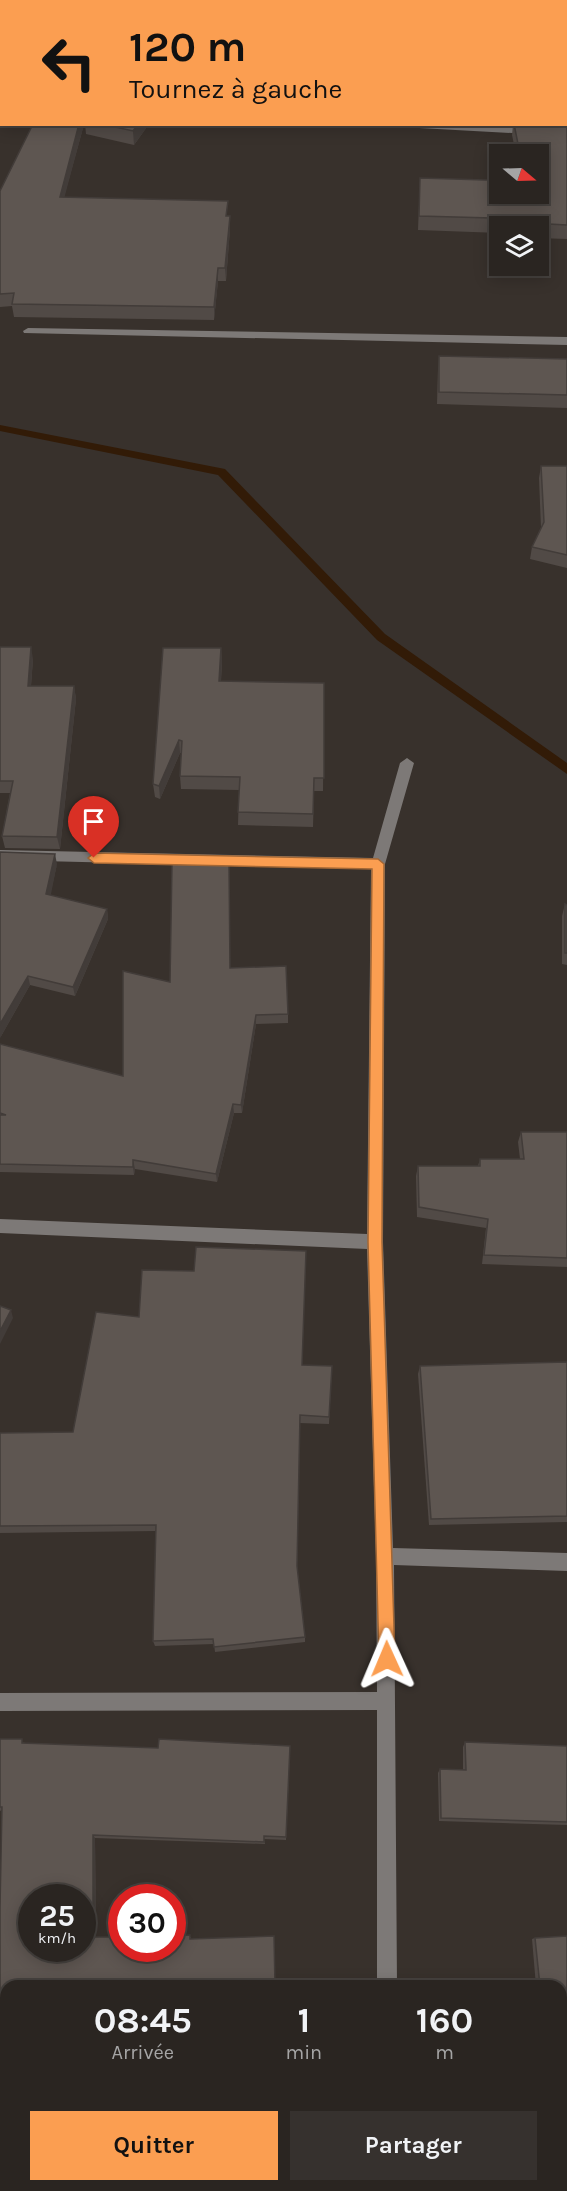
<!DOCTYPE html>
<html lang="fr">
<meta charset="utf-8">
<style>
:root{--surface:#2a2521;--page:#36312e;--text:#f1f3f6;--muted:#a5a5a5;--line:#46423f;--accent:#fb9e51}
body{margin:0;font-family:Karla,sans-serif;background:var(--page);color:var(--text);height:100vh;display:flex;flex-direction:column;font-size:22px;white-space:nowrap}
*{box-sizing:border-box;margin:0}
p{font-size:20px;color:var(--muted)}
.icon{flex:none;width:33px;height:33px;fill:none;stroke:currentColor;stroke-width:2;stroke-linecap:round;stroke-linejoin:round}
.map{position:relative;flex:1;overflow:hidden}
.side{position:absolute;left:0px;top:1980px;width:567px;height:212px;display:flex;flex-direction:column;background:var(--surface);border-radius:18px 18px 0 0;box-shadow:0 3px 15px #0003,0 0 0 2px var(--line)}
.side>*{flex:none}
.hud{position:absolute;left:0px;top:0px;width:567px;height:126px;box-shadow:0 3px 15px #0003,0 0 0 2px var(--line);background:#fb9e51;color:#111;overflow:hidden}
.needle{width:39px;rotate:109deg}
.controls{position:absolute;left:489px;top:144px;display:grid;gap:12px}
.controls a{display:grid;place-items:center;width:60px;height:60px;border-radius:0px;background:var(--surface);box-shadow:0 3px 15px #0003,0 0 0 2px var(--line);font-size:30px}
.speed{position:absolute;left:18px;top:1884px;display:flex;gap:12px;font-size:30px;font-weight:700;text-align:center}
.speed>*{display:grid;place-content:center;width:78px;height:78px;border-radius:50%;background:var(--surface);box-shadow:0 3px 15px #0003,0 0 0 2px var(--line);line-height:1}
.speed small{font-size:15px;font-weight:400}
.speed .limit{border:9px solid #d22;background:#fff;color:#111}
.pin{position:absolute;display:grid;place-items:center;width:51px;height:51px;color:#fff;margin:-62px -26px;border-radius:50% 50% 50% 0;rotate:-45deg;box-shadow:0 0 6px #0007}
.pin .icon{rotate:45deg}
.me{position:absolute;width:66px;margin:-33px;rotate:359deg;stroke-linejoin:round;filter:drop-shadow(0 0 4px #0008)}
.turn{display:flex;align-items:center;gap:21px;height:126px;padding:0 30px;font-size:27px}
.turn .icon{width:78px;height:78px;stroke-width:2.5}
.turn b{display:block;font-size:42px;line-height:51px}
.eta{display:flex;justify-content:space-evenly;align-items:center;height:102px;text-align:center}
.eta b{font-size:36px;font-weight:700;line-height:42px}
.action{display:flex;gap:12px;margin-top:auto;padding:12px 30px}
.action a{flex:1;height:69px;border-radius:0px;background:var(--accent);color:#111;font-size:24px;font-weight:700;line-height:69px;text-align:center}
.action a+a{background:var(--page);color:var(--text)}
.map>svg:first-child{display:block}
.lines{fill:none;stroke-linecap:round;stroke-linejoin:round}
.stream{fill:#321b07;fill-rule:evenodd}
.minor{fill:#7d7977;fill-rule:evenodd}
.wall{fill:#514a46}
.shaded-wall{fill:#423c39}
.building{fill:#5e5651;stroke:#423c39;stroke-width:1.5;fill-rule:evenodd}
.route{fill:#fb9e51;stroke:#a36735;stroke-width:1.5}
</style>
<div class="map">
<svg width="567" height="2191" viewBox="0 0 567 2191">
<rect width="100%" height="100%" fill="#38312c"/>
<g class="lines">
<polygon class="stream" points="0,425 225,469 385,634 567,763 567,774 377,640 218,475 0,431"/>
<g class="minor">
<polygon points="430,0 440,0 430,2"/>
<polygon points="396,124 465,124 567,130 567,136 401,127"/>
<polygon points="28,328 567,337 567,345 24,333 23,331"/>
<polygon points="407,758 414,763 385,864 383,1242 393,1548 567,1553 567,1571 394,1565 397,1986 377,1986 377,1710 0,1711 0,1693 377,1692 376,1556 367,1249 0,1233 0,1219 367,1234 371,869 0,860 0,850 373,858 400,763"/>
<rect x="376" y="2186" width="20" height="5"/>
</g>
</g>
<g class="wall">
<polygon points="499,0 567,0 567,239 538,238 538,226 500,226 500,233 418,230 420,178 538,194 538,154 516,154 512,135 513,125 512,124 566,124 566,2 499,2"/>
<polygon points="85,124 149,124 134,145 86,134"/>
<polygon points="83,128 64,197 230,216 230,229 226,281 218,281 214,320 14,317 12,306 0,307 0,191"/>
<polygon points="439,356 567,359 567,408 437,404 438,368"/>
<polygon points="541,466 567,466 567,568 530,559 532,547 541,528 539,478"/>
<polygon points="0,647 33,659 31,686 74,686 76,699 60,849 5,848 2,836 10,793 0,793"/>
<polygon points="221,648 222,662 221,681 324,683 323,791 314,791 313,827 238,825 239,790 181,789 180,776 181,753 180,753 160,799 155,797 153,784"/>
<polygon points="57,864 50,895 107,909 108,919 75,996 30,985 0,1038"/>
<polygon points="565,904 567,905 567,965 562,964 562,916"/>
<polygon points="230,968 288,1014 288,1023 256,1024 242,1113 234,1113 217,1182 135,1169 134,1175 0,1172 0,1044 123,1076 170,982"/>
<polygon points="521,1132 567,1132 567,1267 482,1264 486,1228 417,1217 416,1176 418,1166 478,1166 480,1159 520,1159 518,1142"/>
<polygon points="567,1362 567,1522 429,1525 418,1374 420,1366"/>
<polygon points="302,1365 332,1366 329,1424 299,1423 297,1566 305,1637 305,1642 215,1652 214,1644 155,1646 153,1641 156,1531 0,1533 0,1433 73,1432"/>
<polygon points="0,1739 26,1743 158,1748 290,1750 286,1840 264,1839 265,1844 95,1838 96,1937 191,1937 191,1939 6,1986 2,1810 0,1811"/>
<polygon points="465,1742 567,1746 567,1825 439,1821 438,1773 440,1769 463,1770 463,1747"/>
<polygon points="535,1938 561,1986 536,1986 532,1939"/>
</g>
<g class="shaded-wall">
<polygon points="79,124 82,124 83,128 61,210 60,197"/>
<polygon points="138,124 149,124 134,145 133,131"/>
<polygon points="230,216 230,229 226,281 225,268"/>
<polygon points="218,268 218,281 214,320 214,307"/>
<polygon points="31,647 33,659 30,698 28,686"/>
<polygon points="221,648 222,662 220,695 219,681"/>
<polygon points="74,686 76,699 60,849 57,837"/>
<polygon points="179,740 180,753 160,799 159,786"/>
<polygon points="55,854 57,864 49,904 46,894"/>
<polygon points="107,909 108,919 75,996 73,987"/>
<polygon points="28,976 30,985 0,1038 0,1024"/>
<polygon points="256,1015 256,1024 242,1113 241,1105"/>
<polygon points="233,1104 234,1113 217,1182 216,1174"/>
<polygon points="133,1160 135,1169 134,1175 133,1167"/>
<polygon points="11,1310 13,1318 0,1344 0,1331"/>
<polygon points="93,1835 95,1838 96,1939 93,1937"/>
</g>
<g class="building">
<polygon points="502,0 567,0 567,113 566,113 566,2 502,2"/>
<polygon points="33,124 79,124 60,197 228,201 226,216 230,216 225,268 218,268 214,307 12,304 14,293 0,294 0,191"/>
<polygon points="102,124 138,124 133,131"/>
<polygon points="514,124 567,124 567,225 530,223 530,219 419,216 420,178 486,180 500,179 500,194 538,194 538,154 520,154"/>
<polygon points="439,356 567,359 567,395 439,392"/>
<polygon points="541,466 567,466 567,555 532,547 544,522"/>
<polygon points="0,647 31,647 28,686 74,686 57,837 2,836 13,781 0,781"/>
<polygon points="163,648 221,648 219,681 324,683 324,778 314,778 313,814 238,812 240,777 180,776 182,741 179,740 159,786 153,784"/>
<polygon points="0,852 55,854 46,894 107,909 73,987 28,976 0,1024"/>
<polygon points="229,863 230,968 286,966 288,1014 256,1015 241,1105 233,1104 216,1174 133,1160 133,1167 0,1164 0,1115 6,1115 0,1113 0,1044 123,1076 123,971 170,982 172,864"/>
<polygon points="565,904 567,905 567,953 565,953"/>
<polygon points="521,1132 567,1132 567,1258 484,1255 488,1219 419,1207 418,1166 480,1166 480,1159 524,1159"/>
<polygon points="196,1247 306,1251 302,1365 332,1366 329,1417 300,1415 297,1566 305,1637 214,1647 213,1639 153,1641 156,1525 0,1526 0,1433 73,1432 96,1312 139,1317 142,1270 194,1271"/>
<polygon points="0,1306 11,1310 0,1331"/>
<polygon points="567,1362 567,1516 431,1519 420,1366"/>
<path d="M0,1739H22V1743L158,1748L159,1739L290,1746L286,1837L264,1836V1842L93,1835V1937H122V1948H172V1936L190,1935V1939L274,1936L275,1986H6V2061H0V1907L2,1807H0ZM32,1898H82V1948H32Z"/>
<polygon points="465,1742 567,1746 567,1822 441,1818 440,1769 466,1770"/>
<polygon points="567,1936 567,2036 561,2036 561,1986 540,1986 535,1938"/>
<polygon points="0,2126 6,2126 6,2186 221,2186 221,2191 0,2191"/>
</g>
<polygon class="route" points="94,853 378,859 384,864 382,1242 395,1659 392,1665 387,1667 381,1665 379,1659 368,1242 372,869 94,863 88,858"/>
</svg>
<div class="controls">
<a><svg class="needle" viewBox="-14 -14 28 28"><path d="M0-13l5 13h-10z" fill="#e53935"/><path d="M0 13l5-13h-10z" fill="#a5a5a5"/></svg></a>
<a><svg class="icon" aria-label="layers" viewBox="0 0 24 24"><path d="M12 4l9 5-9 5-9-5zM3 14l9 5 9-5"/></svg></a>
</div>
<div class="speed"><div>25<small>km/h</small></div><div class="limit">30</div></div>
<div class="pin" style="left:94px;top:858px;background:#d93025"><svg class="icon" aria-label="arrive" viewBox="0 0 24 24"><path d="M6 21V4h12l-3 4 3 4H6"/></svg></div>
<svg class="me" style="left:387px;top:1659px" viewBox="-20 -20 40 40"><path d="M0-17L14 15 0 8-14 15z" fill="#fb9e51" stroke="#fff" stroke-width="4"/></svg>
<div class="hud">
<div class="turn"><svg class="icon" aria-label="left" viewBox="0 0 24 24"><path d="M17 20v-9H6M10 6l-5 5 5 5"/></svg><div><b>120 m</b>Tournez à gauche</div></div>
</div>
<section class="side">
<div class="eta">
<div><b>08:45</b><p>Arrivée</p></div>
<div><b>1</b><p>min</p></div>
<div><b>160</b><p>m</p></div>
</div>
<div class="action"><a>Quitter</a><a>Partager</a></div>
</section>
</div>
